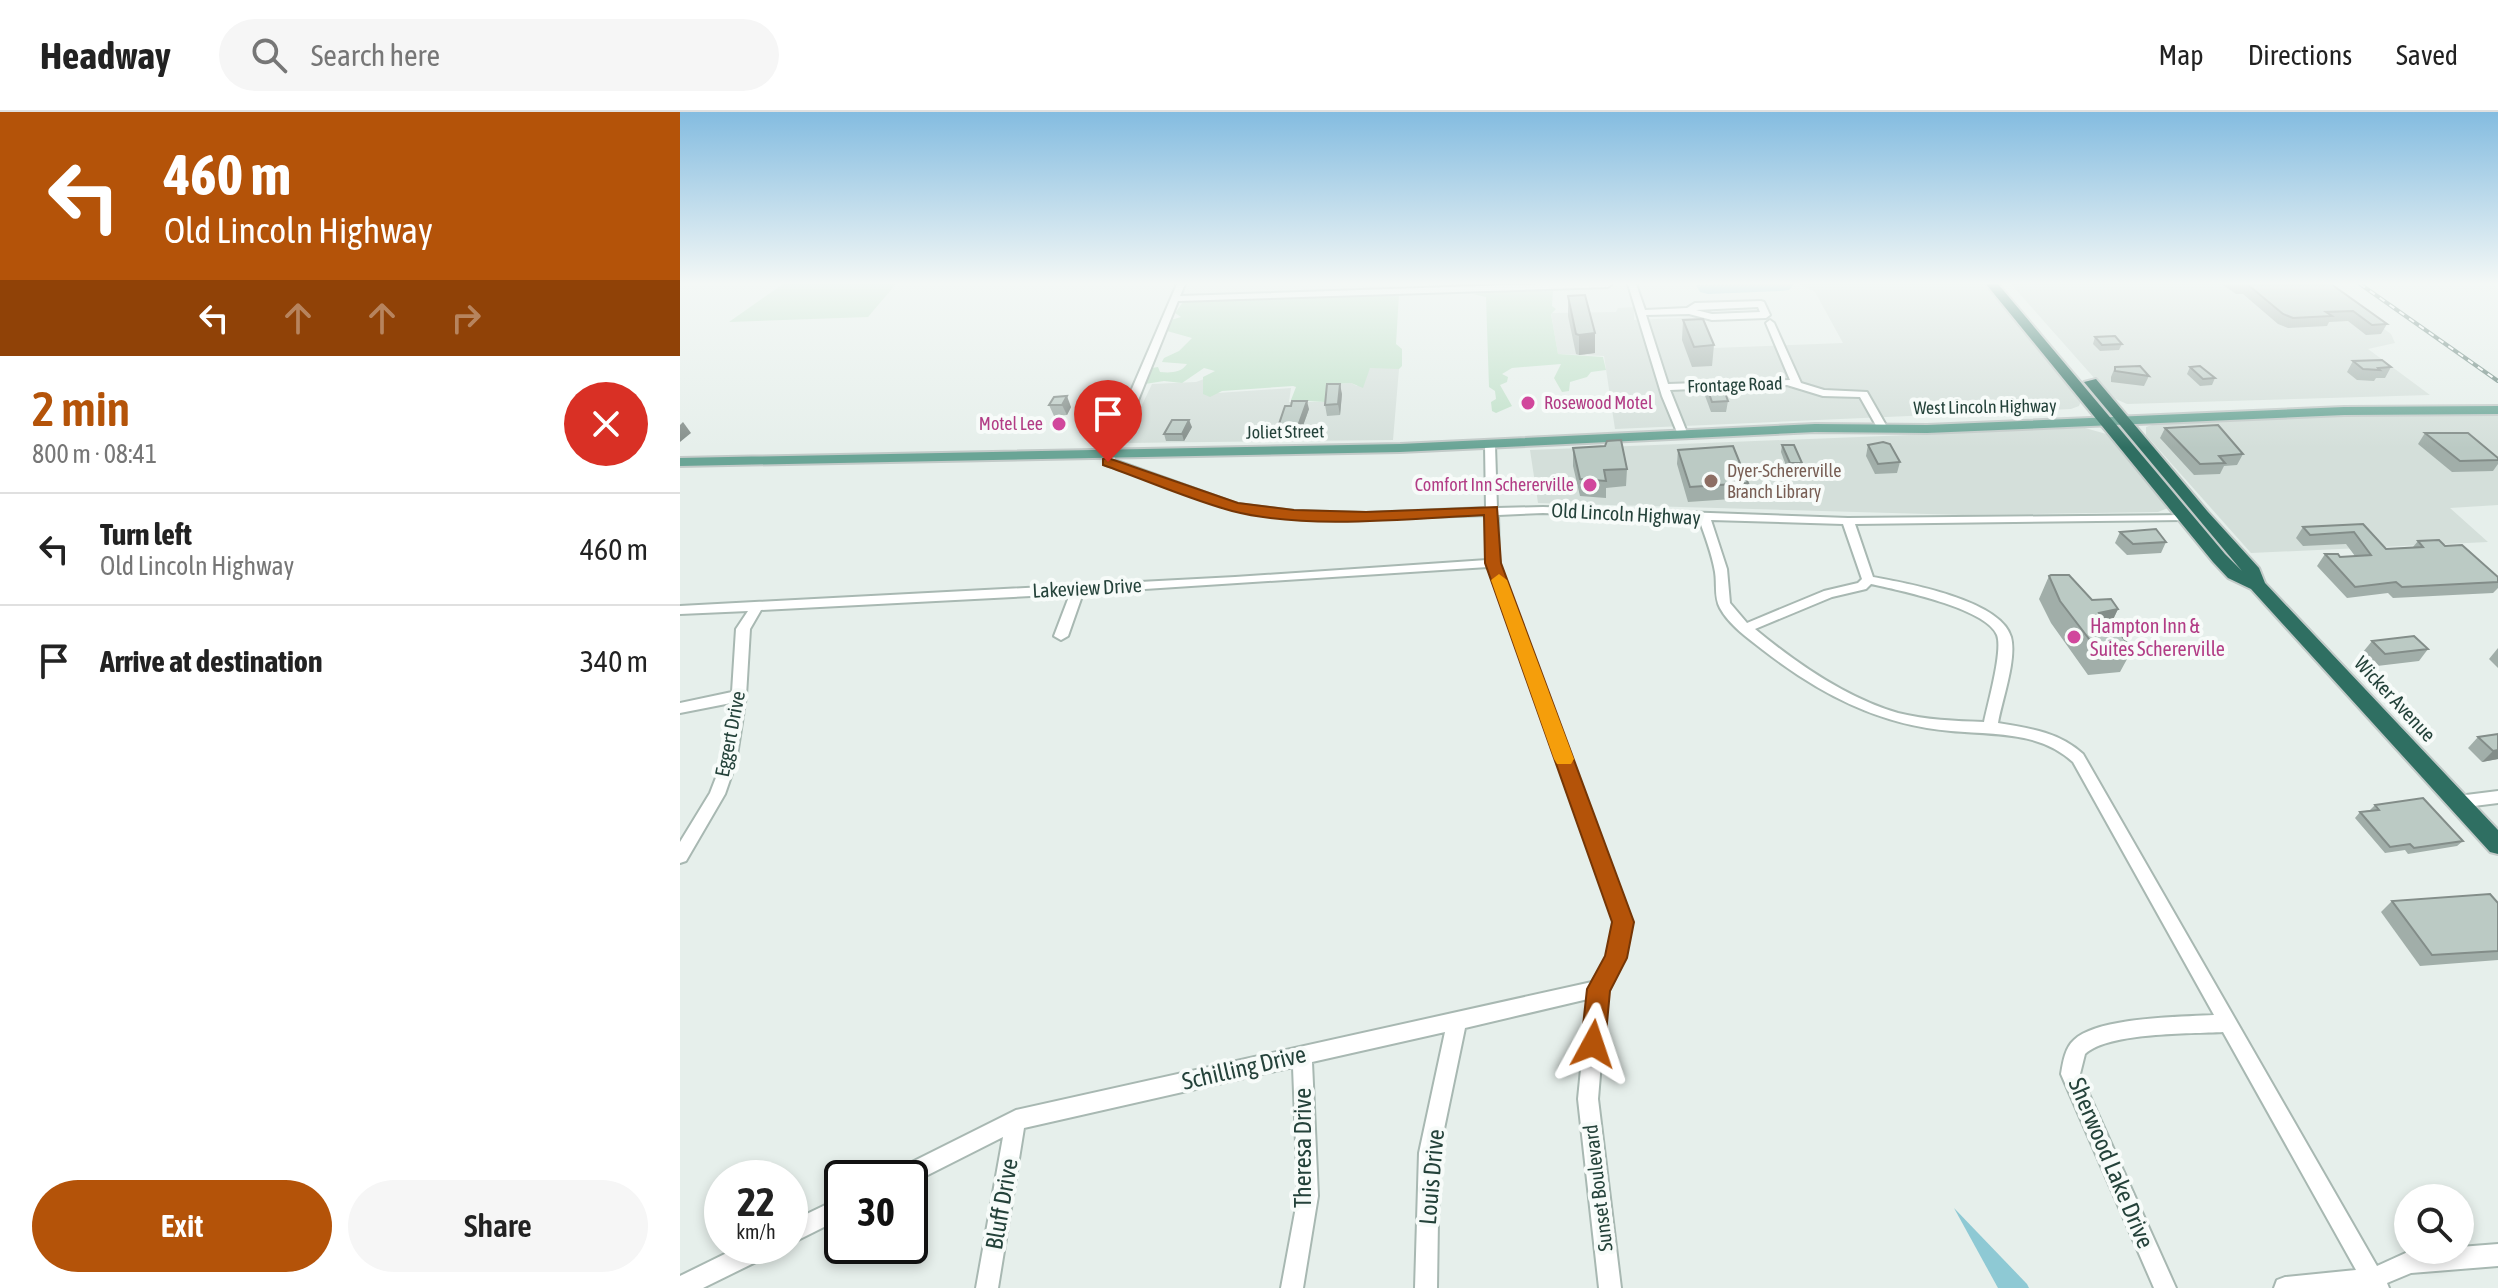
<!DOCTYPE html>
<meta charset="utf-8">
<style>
:root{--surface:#fff;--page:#f6f6f6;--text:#222;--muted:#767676;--line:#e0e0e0;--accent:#b45309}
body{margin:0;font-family:"Asap Condensed",sans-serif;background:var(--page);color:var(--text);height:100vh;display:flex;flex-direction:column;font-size:30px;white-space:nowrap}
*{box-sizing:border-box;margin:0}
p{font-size:26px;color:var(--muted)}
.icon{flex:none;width:44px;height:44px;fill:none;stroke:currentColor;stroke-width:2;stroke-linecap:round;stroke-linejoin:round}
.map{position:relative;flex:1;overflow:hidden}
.details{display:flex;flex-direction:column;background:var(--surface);width:680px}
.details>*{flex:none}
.guide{background:#b45309;color:#fff;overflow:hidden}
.fabs{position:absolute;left:1714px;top:1072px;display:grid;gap:16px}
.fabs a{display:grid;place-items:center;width:80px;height:80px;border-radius:50%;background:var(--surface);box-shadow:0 4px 12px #0003;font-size:40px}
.speed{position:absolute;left:24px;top:1048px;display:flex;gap:16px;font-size:40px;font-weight:700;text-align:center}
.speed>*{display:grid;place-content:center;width:104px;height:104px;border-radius:50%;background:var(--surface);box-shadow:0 4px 12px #0003;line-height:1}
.speed small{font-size:20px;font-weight:400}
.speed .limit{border:4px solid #111;border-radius:12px;background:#fff;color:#111}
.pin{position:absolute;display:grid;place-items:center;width:68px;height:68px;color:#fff;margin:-82px -34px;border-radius:50% 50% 50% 0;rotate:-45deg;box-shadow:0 0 8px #0007}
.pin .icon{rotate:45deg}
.me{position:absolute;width:88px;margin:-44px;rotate:5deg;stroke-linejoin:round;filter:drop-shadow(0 0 6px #0008)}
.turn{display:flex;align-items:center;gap:28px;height:168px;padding:0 32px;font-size:36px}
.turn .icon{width:104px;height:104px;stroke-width:2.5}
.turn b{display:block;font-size:56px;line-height:68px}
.lanes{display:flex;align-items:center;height:76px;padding:0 32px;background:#0003;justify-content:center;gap:40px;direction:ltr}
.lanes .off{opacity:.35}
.round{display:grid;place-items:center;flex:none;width:84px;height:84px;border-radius:42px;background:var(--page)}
.overview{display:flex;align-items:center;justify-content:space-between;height:136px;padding:0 32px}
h1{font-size:48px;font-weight:600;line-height:60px;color:var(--accent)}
.cta{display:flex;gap:16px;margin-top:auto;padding:16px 32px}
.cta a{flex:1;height:92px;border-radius:48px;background:var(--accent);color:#fff;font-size:32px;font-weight:600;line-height:92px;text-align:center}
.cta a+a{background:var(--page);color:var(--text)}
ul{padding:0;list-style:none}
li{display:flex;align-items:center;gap:24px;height:112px;padding:0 32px;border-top:2px solid var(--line)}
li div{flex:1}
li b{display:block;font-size:30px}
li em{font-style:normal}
header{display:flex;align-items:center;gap:48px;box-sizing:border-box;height:112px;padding:0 40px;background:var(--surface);border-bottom:2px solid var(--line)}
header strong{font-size:38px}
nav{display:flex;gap:44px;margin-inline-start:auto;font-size:28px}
.search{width:560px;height:72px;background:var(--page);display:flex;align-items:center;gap:20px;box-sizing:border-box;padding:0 28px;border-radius:44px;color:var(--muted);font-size:30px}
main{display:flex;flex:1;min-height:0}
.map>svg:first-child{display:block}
.built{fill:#d4dfda}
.green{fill:#bfe0c8}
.water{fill:#8ec9d4}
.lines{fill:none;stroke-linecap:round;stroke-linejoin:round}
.minor-casing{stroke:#a8b8b2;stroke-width:4}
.major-casing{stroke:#c2cac8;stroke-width:4}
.highway-casing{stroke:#c2cac8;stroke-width:4}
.minor{fill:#fff;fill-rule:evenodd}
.major{fill:#6aa596;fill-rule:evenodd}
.highway{fill:#2f6f62;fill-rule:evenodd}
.rail-casing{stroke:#5f7d75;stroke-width:4}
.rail{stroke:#f7fbf9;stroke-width:2;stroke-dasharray:6;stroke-linecap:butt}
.wall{fill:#a1aea9}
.shaded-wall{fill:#838d89}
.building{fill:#bbcac4;stroke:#838d89;stroke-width:2}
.route{fill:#b45309;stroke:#753606;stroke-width:2}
.slow{fill:#f59e0b}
.hotel-dot{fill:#d1479c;stroke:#f7fbf9;stroke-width:3}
.education-dot{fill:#8d6e63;stroke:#f7fbf9;stroke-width:3}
.labels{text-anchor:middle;stroke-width:8;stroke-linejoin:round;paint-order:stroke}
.far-street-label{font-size:18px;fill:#24423a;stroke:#f7fbf9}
.far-hotel-label{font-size:18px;fill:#b23c85;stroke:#f7fbf9;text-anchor:end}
.far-education-label{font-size:18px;fill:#785e54;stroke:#f7fbf9;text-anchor:start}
.street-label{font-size:20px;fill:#24423a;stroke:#f7fbf9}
.hotel-label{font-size:20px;fill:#b23c85;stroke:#f7fbf9;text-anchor:start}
.near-street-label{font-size:24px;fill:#24423a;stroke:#f7fbf9}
</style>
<header>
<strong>Headway</strong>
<div class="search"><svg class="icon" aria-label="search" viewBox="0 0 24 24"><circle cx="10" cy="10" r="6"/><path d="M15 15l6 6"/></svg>Search here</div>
<nav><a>Map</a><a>Directions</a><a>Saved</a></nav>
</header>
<main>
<section class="details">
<div class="guide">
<div class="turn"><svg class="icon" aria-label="left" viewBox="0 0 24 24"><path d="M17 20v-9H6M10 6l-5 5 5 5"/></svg><div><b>460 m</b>Old Lincoln Highway</div></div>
<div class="lanes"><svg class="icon" aria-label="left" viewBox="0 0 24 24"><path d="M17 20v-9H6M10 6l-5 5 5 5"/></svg><svg class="icon off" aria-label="ahead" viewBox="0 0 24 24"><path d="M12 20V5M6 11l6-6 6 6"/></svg><svg class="icon off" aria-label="ahead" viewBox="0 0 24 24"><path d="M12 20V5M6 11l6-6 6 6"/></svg><svg class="icon off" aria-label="right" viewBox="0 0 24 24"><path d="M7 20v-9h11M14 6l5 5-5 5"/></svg></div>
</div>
<div class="overview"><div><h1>2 min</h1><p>800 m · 08:41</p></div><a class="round" style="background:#d93025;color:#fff"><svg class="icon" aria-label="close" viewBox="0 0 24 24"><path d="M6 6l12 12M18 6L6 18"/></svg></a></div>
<ul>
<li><svg class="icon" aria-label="left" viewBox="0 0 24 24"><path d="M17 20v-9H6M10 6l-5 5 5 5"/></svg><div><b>Turn left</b><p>Old Lincoln Highway</p></div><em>460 m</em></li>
<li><svg class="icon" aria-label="arrive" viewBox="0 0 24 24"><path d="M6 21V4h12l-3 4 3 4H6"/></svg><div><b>Arrive at destination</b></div><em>340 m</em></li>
</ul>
<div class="cta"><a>Exit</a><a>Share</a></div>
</section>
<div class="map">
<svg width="1818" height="1176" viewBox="0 0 1818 1176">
<rect width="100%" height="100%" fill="#e6efeb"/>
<g class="built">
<polygon points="1119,172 1305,172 1401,289 1399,294 1391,297 935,317 924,244 878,242 871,201 936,200 938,196 954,195 954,208 1021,205 1033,236 1163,231 1135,180"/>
<polygon points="1331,172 1643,172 1711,222 1715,231 1688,237 1750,283 1447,292 1431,285"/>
<polygon points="708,255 719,257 713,328 444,331 472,272 516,270 524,267 523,282 611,276 609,290 646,290 649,272 671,271 677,274 690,256"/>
<polygon points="1686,303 1818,303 1818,393 1770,396 1808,430 1571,441 1466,323 1466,315 1475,312"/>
<polygon points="1405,316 1430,323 1488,396 1478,400 1282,403 858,391 850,338"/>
</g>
<g class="green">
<polygon points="103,172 216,172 188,205 49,210"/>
<polygon points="867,176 873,178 872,194 876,197 871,202 878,242 923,245 926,258 911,260 907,265 890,270 889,279 882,280 874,266 881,252 832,256 822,262 828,265 827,270 820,273 832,294 816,301 812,299 811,290 816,287 815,279 809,275 806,185 793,182"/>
<path d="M719,182L716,232L722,237V254L719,257L690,256L683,276L671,271L649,272L645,290L611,288L616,275L613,274L542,279L530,285L523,282V265L535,259L524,256L502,271L484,269L465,272L472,256L478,255L480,260C490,261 501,261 507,252L482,250L484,246L499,239L512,226L487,219L491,208L501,205L495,201L503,190Z"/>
</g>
<g class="water">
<polygon points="1114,172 1109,178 1101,179 1028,182 1020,180 1016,173"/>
<polygon points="1274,1096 1347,1172 1349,1176 1318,1176"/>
</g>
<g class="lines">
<g class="minor-casing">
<g id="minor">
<path d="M497,172H505L500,184L863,172H932L928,175L498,189L434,348L557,392L614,399L686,401L806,396L805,333L810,330L815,333L817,396L863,395L1168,406L1508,403L1510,405L1504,408L1175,412L1193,465C1226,471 1321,488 1331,525C1337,547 1322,588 1318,611C1349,616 1379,620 1403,642L1697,1154L1730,1139L1780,1138V1135L1818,1132V1154L1731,1161L1707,1171L1709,1176H1594L1597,1168L1605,1165L1676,1158L1543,920C1510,922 1429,920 1405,942L1400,962L1496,1176H1474L1381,962C1383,950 1385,936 1394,928C1418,905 1501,905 1534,903L1393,650C1359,619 1314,623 1271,619C1199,613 1140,582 1083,538C1068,526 1049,513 1040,496C1034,485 1037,472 1035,460C1032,442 1025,424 1019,407L863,401L818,403L819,451L951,810L945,846L927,878L918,987L941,1176H919L898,987L908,887L785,916L759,1041L757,1176H735L739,1041L765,920L632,950L638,1084L623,1176H601L618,1084L613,955L344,1016L318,1176H296L323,1025L230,1072V1066H211L214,1059L336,998L912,870L928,844L935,810L808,455L403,481L388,524L381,528L374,524L390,482L81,498L70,517L66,584L56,650L45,682L6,749L0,751V730L30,681L42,650L51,591L0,601V591L52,580L56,517L68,499L0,502V494L555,465L807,448L806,403L686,407L614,405L555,398L424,352V342ZM1031,408L1163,412L1182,467L1178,471L1144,479L1067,511L1050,491L1047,457ZM1191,472C1218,478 1306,496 1317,523C1323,538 1308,591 1304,610C1275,609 1246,608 1218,601C1166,586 1116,551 1075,517L1152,485L1186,477Z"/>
<path d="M948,172H956L965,198L1007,196L1015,191L1081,189L1084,190L1090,203L1086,206L1032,208L1009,202L966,203L988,272L1110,268L1086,211L1090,208L1094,211L1121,271L1144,278L1187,280L1207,315L1202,318L1198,317L1180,285L1143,284L1107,273L990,278L1008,323L1003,326L999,325L982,284ZM1078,195L1080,200L1032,202L1016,198Z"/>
<polygon points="1818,679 1818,691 1778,696 1773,694 1770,690 1773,686 1778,684"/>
<polygon points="162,1085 162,1106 110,1132 110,1110"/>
<polygon points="61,1134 95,1134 92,1142 23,1176 0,1176 0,1164"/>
</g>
</g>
<g class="major-casing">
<polygon id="major" points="1818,294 1818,302 1664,303 1247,321 1135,320 720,340 0,354 0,346 720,332 1135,312 1247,313 1664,295"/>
</g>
<g class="highway-casing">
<polygon id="highway" points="1306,172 1318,172 1545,442 1562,459 1404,270 1416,267 1528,400 1579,456 1585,471 1818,718 1818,742 1810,740 1571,477 1548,466 1533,450"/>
</g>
<use href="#minor" class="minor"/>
<use href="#major" class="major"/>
<use href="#highway" class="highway"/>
<g class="rail-casing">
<polyline id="rail" points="1680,172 1818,269"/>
</g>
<use href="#rail" class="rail"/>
</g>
<g class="wall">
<polygon points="1542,172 1651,172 1707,212 1701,222 1686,223 1668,209 1649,210 1647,214 1608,216 1598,212 1563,182 1556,182"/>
<polygon points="888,184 915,241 899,243 896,242 888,204"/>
<polygon points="1003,208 1034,233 1032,254 1012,255 1002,228"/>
<polygon points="1415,225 1442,232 1439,238 1420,239 1413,232"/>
<polygon points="1673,249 1711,255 1705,266 1696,266 1694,269 1677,268 1667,260"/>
<polygon points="1435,255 1469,264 1464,274 1431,270 1431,265"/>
<polygon points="1510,255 1535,266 1532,273 1520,274 1507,262"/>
<polygon points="1025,270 1048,289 1046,300 1031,300 1024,281"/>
<polygon points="662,282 660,303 647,304 645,293"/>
<polygon points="374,285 391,295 387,303 374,304 369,293"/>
<polygon points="611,294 629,297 620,322 600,323 598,315"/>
<polygon points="512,315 504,329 486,329 484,322"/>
<polygon points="1485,316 1563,342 1557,353 1544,354 1540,362 1514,363 1480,326"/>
<polygon points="1745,321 1818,346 1818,352 1813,359 1772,360 1738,332"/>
<polygon points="1102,333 1122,351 1120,358 1108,359 1101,340"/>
<polygon points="1188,333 1220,350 1217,361 1195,362 1186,344"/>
<polygon points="893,336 947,357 946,374 926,376 926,386 900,384 893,354"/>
<polygon points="998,338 1068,371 1066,386 1008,390 997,352"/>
<polygon points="1683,412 1706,437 1733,435 1738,429 1765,434 1818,465 1818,476 1813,481 1713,486 1708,481 1667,486 1637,454 1645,442 1660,445 1675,444 1666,432 1623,434 1616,426 1623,415"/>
<polygon points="1440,420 1486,430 1481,441 1447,443 1435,431"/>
<polygon points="1369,464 1412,488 1438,497 1429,516 1452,538 1440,560 1408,563 1371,511 1359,487"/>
<polygon points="1692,529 1748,537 1739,549 1697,554 1683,540"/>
<polygon points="1818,536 1818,556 1809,547"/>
<polygon points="1818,622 1818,647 1802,650 1788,636 1798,625"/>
<polygon points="1695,693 1783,729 1777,734 1728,742 1725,738 1705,741 1675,706 1680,700 1690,698"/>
<polygon points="1712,789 1818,791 1818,848 1740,854 1701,800"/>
</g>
<g class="shaded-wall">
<polygon points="915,221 915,241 899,243 899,223"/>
<polygon points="660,272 662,282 660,303 658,292"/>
<polygon points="387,284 391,295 387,303 382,293"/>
<polygon points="627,289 629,297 620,322 618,314"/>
<polygon points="509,308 512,315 504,329 502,322"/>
<polygon points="3,310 11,321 0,330 0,313"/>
<polygon points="1438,497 1427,520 1419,501"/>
<polygon points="1818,638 1818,647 1802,650 1813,639"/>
</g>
<g class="building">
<polygon points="1559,172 1651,172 1707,212 1692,213 1673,199 1646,200 1652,204 1613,206 1603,202 1567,172"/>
<polygon points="905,183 915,221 899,223 896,222 888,184"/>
<polygon points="1023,207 1034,233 1014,235 1003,208"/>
<polygon points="1435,224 1442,232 1422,233 1415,225"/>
<polygon points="1702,248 1711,255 1698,256 1700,258 1683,257 1673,249"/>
<polygon points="1460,254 1469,264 1435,259 1435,255"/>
<polygon points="1520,254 1535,266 1523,267 1510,255"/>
<polygon points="1041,269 1048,289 1032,290 1025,270"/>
<polygon points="647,272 660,272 658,292 645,293"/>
<polygon points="387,284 382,293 369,293 374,285"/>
<polygon points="612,289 627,289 618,314 598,315 605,294 611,294"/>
<polygon points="492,308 509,308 502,322 484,322"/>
<polygon points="1538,313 1563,342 1539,344 1545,351 1520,352 1485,316"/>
<polygon points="1745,321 1788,321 1818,346 1818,348 1780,349"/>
<polygon points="941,328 947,357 924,358 926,369 900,367 893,336 925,334 927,329"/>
<polygon points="1203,330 1210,332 1220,350 1198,352 1188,333"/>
<polygon points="1102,333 1114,333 1122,351 1110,351"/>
<polygon points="1053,334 1068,371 1010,375 998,338"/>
<polygon points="1683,412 1706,437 1743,435 1738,429 1759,428 1765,434 1782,433 1818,465 1818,470 1722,475 1716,470 1675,475 1645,442 1658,442 1660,445 1691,443 1674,420 1630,423 1623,415"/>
<polygon points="1476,417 1486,430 1453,432 1440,420"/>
<polygon points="1371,463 1389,463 1412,488 1431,487 1438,497 1419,501 1429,516 1436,516 1452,538 1419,540 1380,489 1369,464"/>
<polygon points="1734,524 1748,537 1705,542 1692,529"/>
<polygon points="1818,622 1818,638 1813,639 1798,625"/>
<polygon points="1743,686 1783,729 1734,736 1730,732 1710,735 1680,700 1699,698 1695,693"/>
<polygon points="1810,782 1818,791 1818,839 1752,843 1712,789"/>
</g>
<linearGradient id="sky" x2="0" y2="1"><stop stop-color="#84bce0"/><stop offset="0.51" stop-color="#f4f8f6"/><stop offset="1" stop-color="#f4f8f6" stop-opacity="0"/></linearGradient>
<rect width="1818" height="336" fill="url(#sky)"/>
<path class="route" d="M428,346L558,391L614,398L686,400L817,395L821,451L954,810L947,846L930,879L925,932L922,940L913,944L905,940L901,932L907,877L925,844L932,810L805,451L804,403C727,407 626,418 552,399C508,387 466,368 423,353V347Z"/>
<polygon class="slow" points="819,462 827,468 894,647 891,652 877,652 874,647 811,468"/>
<g class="hotel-dot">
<circle cx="848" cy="291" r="8"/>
<circle cx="379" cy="312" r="8"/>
<circle cx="910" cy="373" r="8"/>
<circle cx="1394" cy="525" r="8"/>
</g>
<circle class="education-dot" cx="1031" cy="369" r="8"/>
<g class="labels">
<g class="far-street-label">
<text transform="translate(1055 273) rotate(-2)" y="6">Frontage Road</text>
<text transform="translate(1305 295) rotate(-1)" y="6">West Lincoln Highway</text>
<text transform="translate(605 320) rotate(-1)" y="6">Joliet Street</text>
</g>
<g class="far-hotel-label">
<text x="864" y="297" text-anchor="start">Rosewood Motel</text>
<text x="363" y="318">Motel Lee</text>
<text x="894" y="379">Comfort Inn Schererville</text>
</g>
<g class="far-education-label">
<text x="1047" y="365">Dyer-Schererville<tspan x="1047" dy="21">Branch Library</tspan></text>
</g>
<g class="street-label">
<text transform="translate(946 402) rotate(3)" y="7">Old Lincoln Highway</text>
<text transform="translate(407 476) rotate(-3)" y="7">Lakeview Drive</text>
<text transform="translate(1715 587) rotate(47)" y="7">Wicker Avenue</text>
<text transform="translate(50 622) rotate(-79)" y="7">Eggert Drive</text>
<text transform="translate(918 1076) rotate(-97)" y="7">Sunset Boulevard</text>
</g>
<g class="hotel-label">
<text x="1410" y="521">Hampton Inn &amp;<tspan x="1410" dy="23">Suites Schererville</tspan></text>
</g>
<g class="near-street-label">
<text transform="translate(564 956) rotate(-13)" y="8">Schilling Drive</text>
<text transform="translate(623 1036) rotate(-90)" y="8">Theresa Drive</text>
<text transform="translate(1431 1051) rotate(67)" y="8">Sherwood Lake Drive</text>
<text transform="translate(752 1065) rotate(-85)" y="8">Louis Drive</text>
<text transform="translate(322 1092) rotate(-80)" y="8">Bluff Drive</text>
</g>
</g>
</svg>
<div class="fabs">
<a><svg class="icon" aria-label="search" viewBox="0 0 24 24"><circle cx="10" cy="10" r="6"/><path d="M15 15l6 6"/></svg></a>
</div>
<div class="speed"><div>22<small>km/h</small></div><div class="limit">30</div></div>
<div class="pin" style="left:428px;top:350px;background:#d93025"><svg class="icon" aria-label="arrive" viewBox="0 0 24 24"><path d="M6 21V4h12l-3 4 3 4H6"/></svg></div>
<svg class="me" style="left:913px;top:932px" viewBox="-20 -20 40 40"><path d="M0-17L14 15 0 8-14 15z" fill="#b45309" stroke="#fff" stroke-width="4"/></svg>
</div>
</main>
